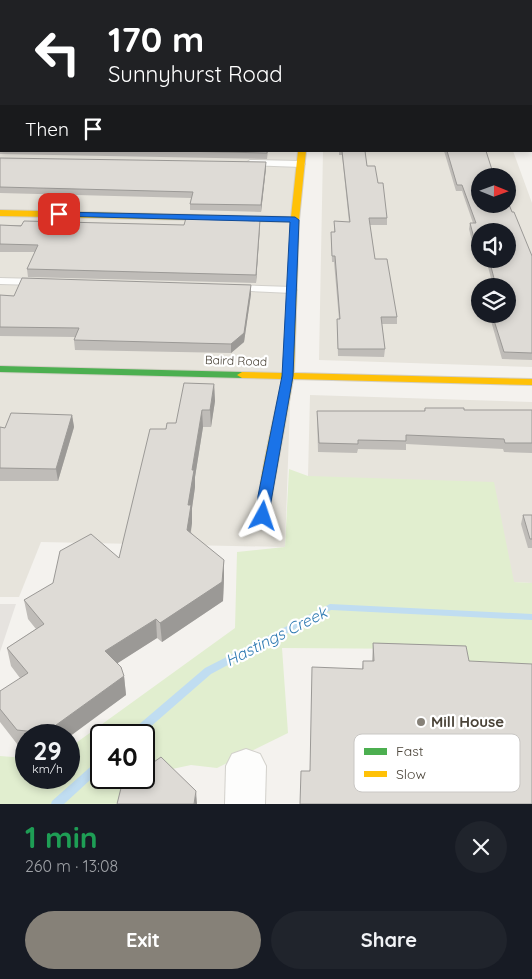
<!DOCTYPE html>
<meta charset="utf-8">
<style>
:root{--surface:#171b24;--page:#20242c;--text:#f1f3f6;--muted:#9ea1a6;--accent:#868178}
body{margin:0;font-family:Quicksand,sans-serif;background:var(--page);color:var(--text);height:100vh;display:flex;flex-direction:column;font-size:19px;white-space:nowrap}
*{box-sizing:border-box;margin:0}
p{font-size:16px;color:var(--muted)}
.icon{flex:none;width:28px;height:28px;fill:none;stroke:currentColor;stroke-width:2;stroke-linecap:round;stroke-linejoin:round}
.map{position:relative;height:804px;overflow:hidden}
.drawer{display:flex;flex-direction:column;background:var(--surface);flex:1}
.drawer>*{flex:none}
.hud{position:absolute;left:0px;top:0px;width:532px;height:152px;box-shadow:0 2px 8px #0003;background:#202124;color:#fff;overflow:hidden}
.needle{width:32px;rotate:91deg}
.buttons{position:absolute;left:471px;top:168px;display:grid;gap:10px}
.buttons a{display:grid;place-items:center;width:45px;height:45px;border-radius:50%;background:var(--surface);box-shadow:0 2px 8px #0003;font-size:25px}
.speed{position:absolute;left:15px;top:724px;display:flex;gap:10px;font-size:25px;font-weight:700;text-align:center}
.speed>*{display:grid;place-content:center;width:65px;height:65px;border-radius:50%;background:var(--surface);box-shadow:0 2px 8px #0003;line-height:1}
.speed small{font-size:12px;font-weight:400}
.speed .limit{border:2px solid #111;border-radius:8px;background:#fff;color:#111}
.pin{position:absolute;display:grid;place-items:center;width:42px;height:42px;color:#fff;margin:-21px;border-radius:10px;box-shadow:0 2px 8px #0006}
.me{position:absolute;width:55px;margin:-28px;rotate:5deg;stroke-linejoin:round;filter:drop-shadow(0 0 4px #0008)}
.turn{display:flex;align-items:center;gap:18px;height:105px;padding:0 25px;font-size:22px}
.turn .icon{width:65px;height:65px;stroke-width:2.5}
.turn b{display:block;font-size:35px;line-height:42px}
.then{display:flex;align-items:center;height:48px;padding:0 25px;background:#0003;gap:10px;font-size:19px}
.round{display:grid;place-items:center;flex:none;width:52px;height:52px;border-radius:26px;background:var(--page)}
.head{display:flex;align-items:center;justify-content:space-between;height:85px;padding:0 25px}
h1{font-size:30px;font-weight:700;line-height:38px;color:#1e9e55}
.primary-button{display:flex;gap:10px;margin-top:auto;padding:10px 25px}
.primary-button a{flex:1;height:58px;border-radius:30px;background:var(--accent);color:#fff;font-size:20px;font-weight:700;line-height:58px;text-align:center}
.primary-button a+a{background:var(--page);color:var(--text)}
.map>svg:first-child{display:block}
.residential{fill:#e7e4dc;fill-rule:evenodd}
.green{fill:#e1eecf}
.parking{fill:#e6e3df}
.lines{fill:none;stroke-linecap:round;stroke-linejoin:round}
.stream{fill:#c0ddf1;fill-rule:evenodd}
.lane-casing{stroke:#d2d0cb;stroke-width:2}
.street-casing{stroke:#d2d0cb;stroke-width:2}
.fast-casing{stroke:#d3cfc5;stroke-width:2}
.slow-casing{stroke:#d3cfc5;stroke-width:2}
.lane{fill:#fdfdfc;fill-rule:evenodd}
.street{fill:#fdfdfc;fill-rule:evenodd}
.fast{fill:#4caf50;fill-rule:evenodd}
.slow{fill:#ffc107;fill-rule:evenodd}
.wall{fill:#bfbcb8}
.shaded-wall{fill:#9b9996}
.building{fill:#dedbd6;stroke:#9b9996}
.route{fill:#1a73e8;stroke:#114b97}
.poi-dot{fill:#868178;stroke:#fff;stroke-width:2}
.labels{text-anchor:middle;stroke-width:4.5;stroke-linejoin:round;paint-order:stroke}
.street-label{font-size:12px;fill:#4b4439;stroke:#fff}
.near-poi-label{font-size:15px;font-weight:bold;fill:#4b4439;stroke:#fff;text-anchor:start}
.near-water-label{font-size:16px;font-style:italic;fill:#2e7ab2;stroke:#fff}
.key{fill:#fff;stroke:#c9c7c4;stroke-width:1}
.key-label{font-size:14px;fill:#4b4439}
</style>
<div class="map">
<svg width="532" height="804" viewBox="0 0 532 804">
<rect width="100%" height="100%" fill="#f4f2ee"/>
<g class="residential">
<polygon points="0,0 446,1 1,1 1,151 299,151 285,547 41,542 19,597 0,597"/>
<path d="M323,151H513L532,203V367L319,360ZM480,176H508V204H480ZM480,231H508V259H480ZM480,286H508V314H480Z"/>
<polygon points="310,395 532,402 532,583 514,582 308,476"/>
</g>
<polygon class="green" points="289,469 308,476 494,482 514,582 532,583 532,671 485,668 430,649 282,648 288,733 217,768 191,765 144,775 144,735 101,735 101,778 139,778 116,804 0,804 0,756 26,758 26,778 69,778 69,748 235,628 237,552 285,547"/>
<polygon class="parking" points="0,604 16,604 0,652"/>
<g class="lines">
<g class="stream">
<polygon points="330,604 532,614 532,620 331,610 211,674 141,735 129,735 130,732 205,668"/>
<polygon points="101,760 101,770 64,804 51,804 52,801 97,761"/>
</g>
<g class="lane-casing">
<g id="lane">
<polygon points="250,160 301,161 305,164 301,167 247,165 246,163"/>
<polygon points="0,278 37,279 42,282 37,285 0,284"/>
<polygon points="235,285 292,287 297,290 292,293 231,290 230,288"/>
</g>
</g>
<g class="street-casing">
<g id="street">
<rect x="183" y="0" width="12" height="1"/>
<rect x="531" y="50" width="1" height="8"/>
<rect x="531" y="117" width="1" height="10"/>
<rect x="531" y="137" width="1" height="12"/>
<polygon points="246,749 260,754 266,766 265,804 225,804 226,766 232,754"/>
</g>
</g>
<g class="fast-casing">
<polygon id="fast" points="0,366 242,372 247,375 242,378 0,372"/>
</g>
<g class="slow-casing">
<path id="slow" d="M298,151H306L299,220L294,373L532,379V385L293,379L268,519H258C252,508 278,399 282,379L242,378L237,375L242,372L283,373L291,222L0,216V210L291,217Z"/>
</g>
<use href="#lane" class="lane"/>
<use href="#street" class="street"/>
<use href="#fast" class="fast"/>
<use href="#slow" class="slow"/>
</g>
<g class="wall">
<polygon points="0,114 1,114 1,151 268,151 267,159 0,154"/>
<polygon points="339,151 365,151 367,166 378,183 387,218 387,225 370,225 375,259 397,317 397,324 382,324 385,349 384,357 338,356 337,326 337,319 339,319 334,262 332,262 331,232 334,232 334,221 349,222 342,155 339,155"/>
<polygon points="444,151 486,151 480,176 532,256 532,360 502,359 489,314 508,314 508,286 493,286 486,259 508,259 480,231 480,253 475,253 469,229 470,223 473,223 462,191 456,191"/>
<polygon points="0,158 266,168 261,212 190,210 190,204 191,198 0,193"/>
<polygon points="260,220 256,283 28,277 27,269 35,252 0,252 0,225 184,225"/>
<polygon points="251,285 251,294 244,342 231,353 75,350 74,340 75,337 0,336 0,295 14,296"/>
<polygon points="214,384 215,401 211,427 203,427 195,477 195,487 192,508 192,523 191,532 224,578 223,601 162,642 157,638 117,663 124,676 126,695 69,735 26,735 26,749 21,749 0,722 0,709 20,678 11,666 7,648 36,629 28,619 24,600 119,558 166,429 176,423"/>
<polygon points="425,408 464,410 532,410 532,453 504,452 503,449 406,444 406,450 358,449 357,453 318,452 317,411 424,411"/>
<polygon points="72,415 74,427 58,481 0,481 0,427 5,428"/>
<polygon points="523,515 532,515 532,548 528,548 521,524"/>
<polygon points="373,643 466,646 309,771 362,669 363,661 372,661"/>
</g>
<g class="shaded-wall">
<polygon points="400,0 410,0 407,1 397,1"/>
<polygon points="266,162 266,168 261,212 261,205"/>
<polygon points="260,220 260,227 256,283 256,275"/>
<polygon points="251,285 251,294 244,342 231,353 231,344"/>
<polygon points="214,384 215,401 211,427 210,410"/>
<polygon points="202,410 203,427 195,477 195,487 192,508 192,523 188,548 187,530 188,505 192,470"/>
<polygon points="72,415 74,427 58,481 56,469"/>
<polygon points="224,560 224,578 223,601 162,642 160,623"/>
<polygon points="156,619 157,638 107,670 105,651"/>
<polygon points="124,676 126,695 69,737 69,735 45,735 45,733"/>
<polygon points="196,791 197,804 194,804"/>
</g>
<g class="building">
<rect x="134" y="0" width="18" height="1"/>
<polygon points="214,0 400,0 397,1 214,1"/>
<rect x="0" y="25" width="1" height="45"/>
<rect x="531" y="33" width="1" height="11"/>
<rect x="531" y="54" width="1" height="47"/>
<polygon points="0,76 1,76 1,103 0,102"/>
<rect x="0" y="114" width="1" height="34"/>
<polygon points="178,151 267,151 267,153"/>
<polygon points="342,151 365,151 367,166 375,166 378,183 383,183 387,218 369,218 375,259 387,259 397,317 381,317 385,349 338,349 337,319 340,319 335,256 332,256 331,232 335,232 334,221 350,222"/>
<polygon points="447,151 486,151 494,176 480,176 480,204 508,204 508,202 512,212 514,212 532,256 532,353 504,352 492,314 508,314 508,286 496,286 489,259 508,259 508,231 480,231 480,247 476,246 470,223 476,223 462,185 457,185"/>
<polygon points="0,158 266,162 261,205 190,204 193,192 0,187"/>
<polygon points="186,218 260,220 256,275 27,269 38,245 0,244 0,225 21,226 24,221 184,225"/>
<polygon points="22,278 251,285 244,333 231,344 74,340 79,328 0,327 0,295 14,296"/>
<polygon points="184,383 214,384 210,410 202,410 192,470 194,470 188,505 191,505 187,530 224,560 222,582 160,623 156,619 105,651 121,667 124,676 45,733 17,730 0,709 0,691 28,673 7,648 44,624 24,600 53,583 60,551 91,534 119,558 150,429 166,429 167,423 176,423"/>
<polygon points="425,408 464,408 464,410 532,410 532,443 505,443 504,439 406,435 406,441 358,440 358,444 319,443 317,411 425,411"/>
<polygon points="11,413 72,415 56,469 0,468 0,427 5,428"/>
<polygon points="523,515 532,515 532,539 530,539"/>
<polygon points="373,643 466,646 469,661 532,664 532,804 300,804 301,771 310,771 312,667 363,669 363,661 374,661"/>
<polygon points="161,757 196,791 194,804 117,804 122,784 131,778 144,778 144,769"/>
</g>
<polygon class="route" points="59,212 295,217 299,220 293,376 268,519 259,519 257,516 258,496 282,376 290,222 56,216 56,213"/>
<circle class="poi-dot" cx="421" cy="722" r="5"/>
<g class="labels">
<g class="street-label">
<text transform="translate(236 361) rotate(2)" y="4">Baird Road</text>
</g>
<g class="near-poi-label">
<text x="431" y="727">Mill House</text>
</g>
<g class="near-water-label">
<text transform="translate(276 636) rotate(-27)" y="6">Hastings Creek</text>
</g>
</g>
<rect x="354" y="734" width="166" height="58" rx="8" class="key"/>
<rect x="364" y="748" width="23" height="7" fill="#4caf50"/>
<rect x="364" y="771" width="23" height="6" fill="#ffc107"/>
<g class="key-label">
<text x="396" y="756">Fast</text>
<text x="396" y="779">Slow</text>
</g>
</svg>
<div class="buttons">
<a><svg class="needle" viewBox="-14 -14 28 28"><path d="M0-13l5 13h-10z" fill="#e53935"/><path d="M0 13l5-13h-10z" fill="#9ea1a6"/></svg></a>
<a><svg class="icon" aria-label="sound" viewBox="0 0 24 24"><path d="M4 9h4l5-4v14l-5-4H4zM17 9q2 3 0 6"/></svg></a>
<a><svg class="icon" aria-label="layers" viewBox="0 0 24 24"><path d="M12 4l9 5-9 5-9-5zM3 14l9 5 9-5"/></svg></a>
</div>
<div class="speed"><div>29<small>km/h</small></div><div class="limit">40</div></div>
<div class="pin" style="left:59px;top:214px;background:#d93025"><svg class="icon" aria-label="arrive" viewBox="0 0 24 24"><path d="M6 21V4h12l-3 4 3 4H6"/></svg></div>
<svg class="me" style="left:263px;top:516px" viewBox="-20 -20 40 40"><path d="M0-17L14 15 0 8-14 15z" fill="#1a73e8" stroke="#fff" stroke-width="4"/></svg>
<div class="hud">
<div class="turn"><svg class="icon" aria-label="left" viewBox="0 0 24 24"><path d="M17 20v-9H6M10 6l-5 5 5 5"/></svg><div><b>170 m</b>Sunnyhurst Road</div></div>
<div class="then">Then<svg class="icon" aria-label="arrive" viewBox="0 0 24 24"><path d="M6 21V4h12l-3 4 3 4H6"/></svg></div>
</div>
</div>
<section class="drawer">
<div class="head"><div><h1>1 min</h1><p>260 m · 13:08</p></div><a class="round"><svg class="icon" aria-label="close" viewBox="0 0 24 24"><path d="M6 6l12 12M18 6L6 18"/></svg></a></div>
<div class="primary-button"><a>Exit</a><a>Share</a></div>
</section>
